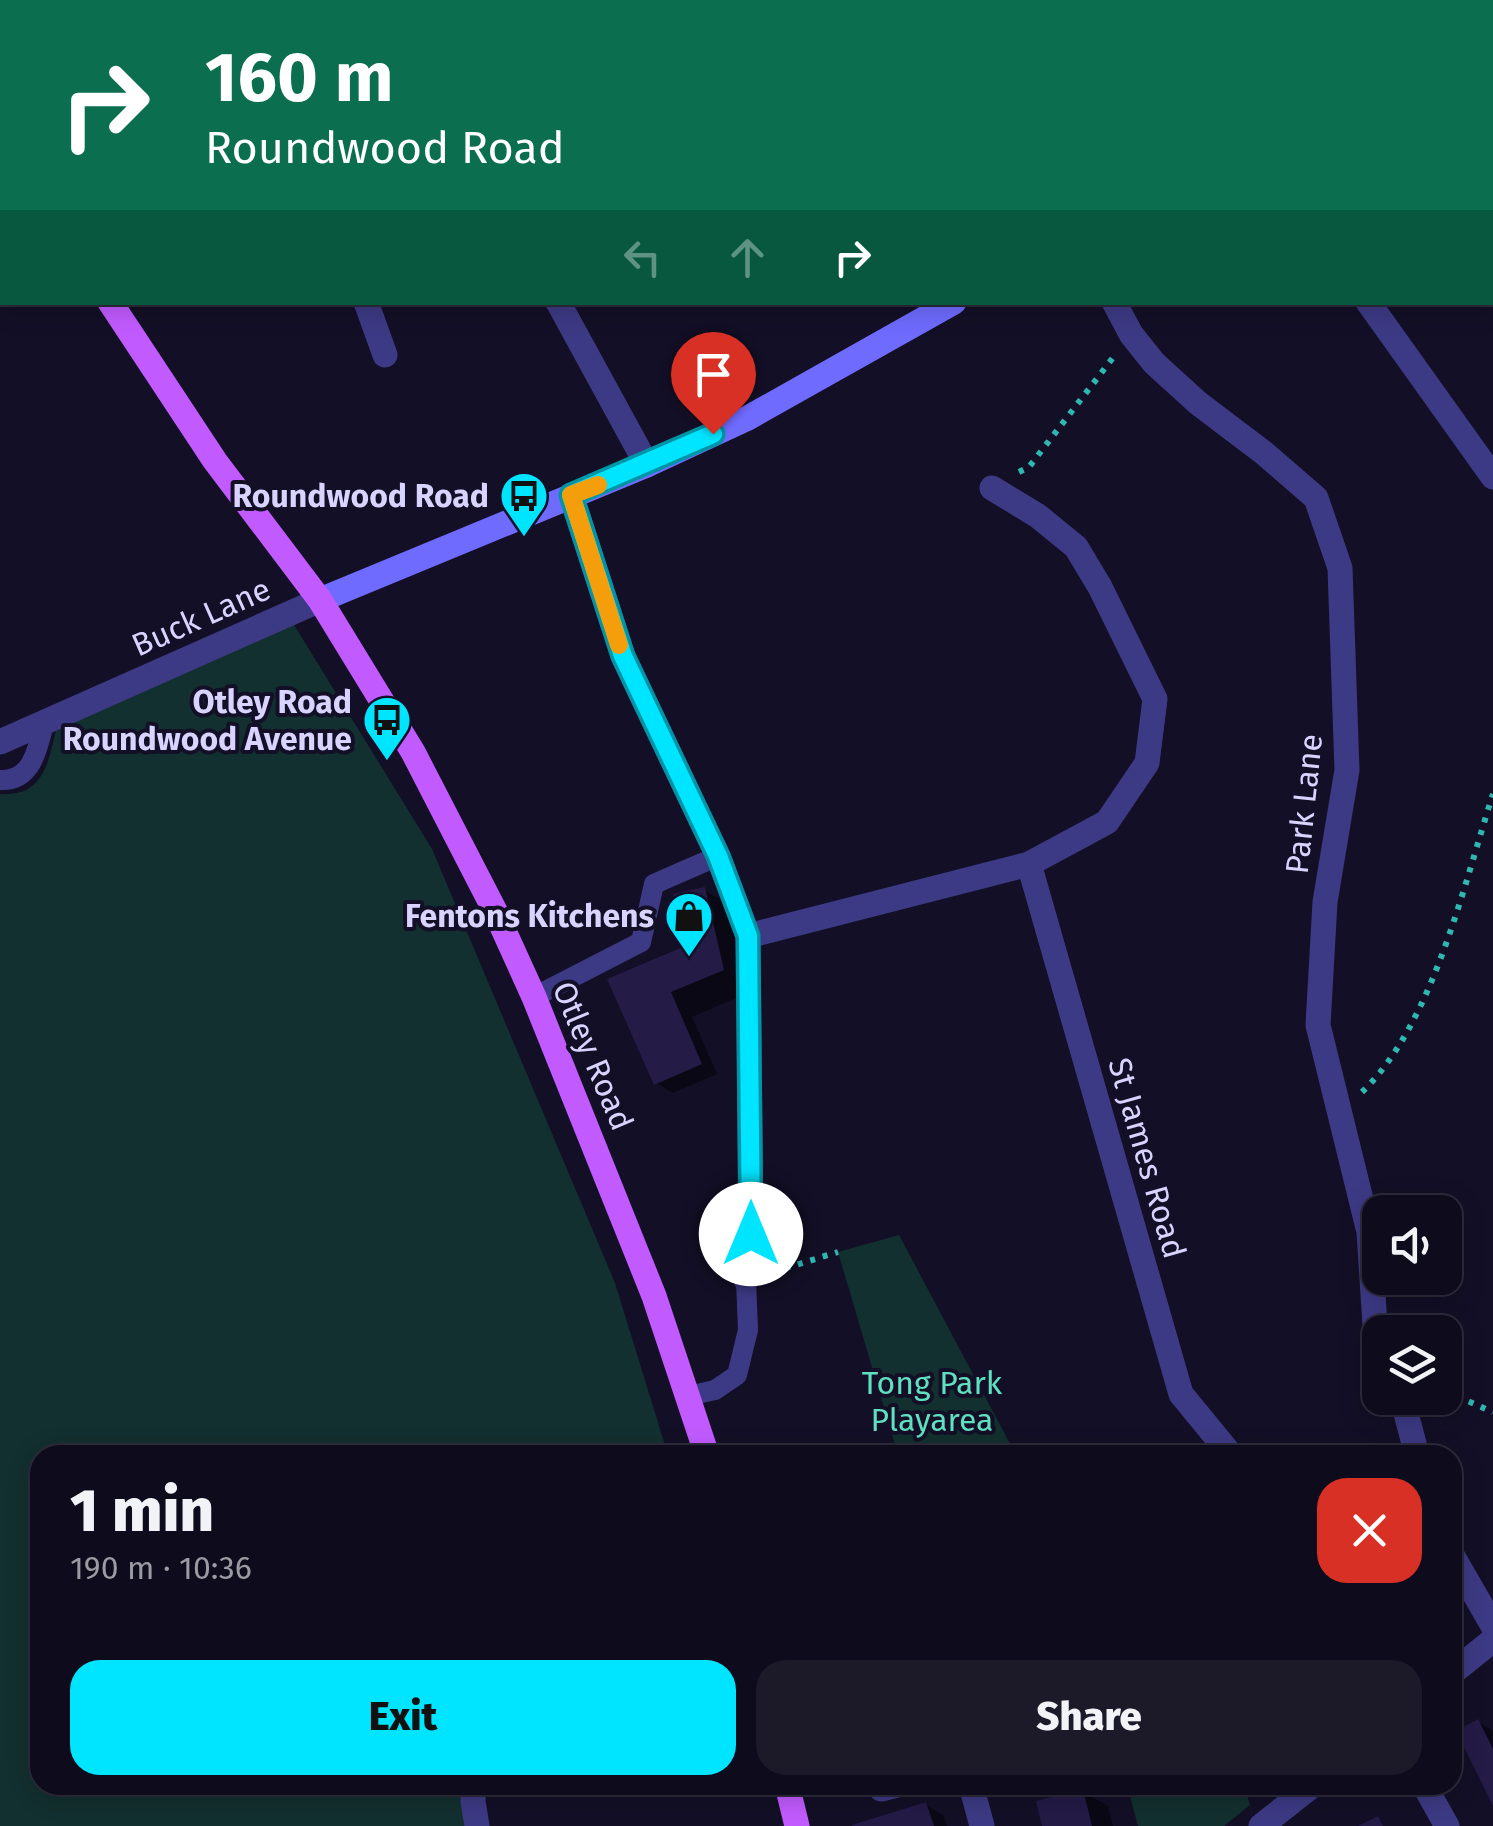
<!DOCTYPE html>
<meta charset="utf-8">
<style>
:root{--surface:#0e0b1c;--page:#1c1929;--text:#f1f3f6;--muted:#9b9ba3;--line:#2e2b3b;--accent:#00e5ff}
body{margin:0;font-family:"Fira Sans",sans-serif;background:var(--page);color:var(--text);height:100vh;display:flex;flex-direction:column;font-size:38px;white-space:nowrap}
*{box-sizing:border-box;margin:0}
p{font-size:32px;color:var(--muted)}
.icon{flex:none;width:55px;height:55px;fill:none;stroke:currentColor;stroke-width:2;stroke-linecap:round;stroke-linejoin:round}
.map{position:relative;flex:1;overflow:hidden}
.side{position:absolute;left:30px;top:1445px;width:1432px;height:350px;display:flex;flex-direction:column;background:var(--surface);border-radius:30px;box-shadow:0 5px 25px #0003,0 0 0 2px var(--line)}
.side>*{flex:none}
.banner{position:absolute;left:0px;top:0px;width:1495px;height:305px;box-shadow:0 5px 25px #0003,0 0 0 2px var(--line);background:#0b6e4f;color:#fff;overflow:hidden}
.buttons{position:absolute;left:1362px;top:1195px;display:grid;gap:20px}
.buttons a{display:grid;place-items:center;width:100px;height:100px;border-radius:20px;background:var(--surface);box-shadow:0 5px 25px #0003,0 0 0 2px var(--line);font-size:50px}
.pin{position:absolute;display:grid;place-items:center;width:85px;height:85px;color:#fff;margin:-102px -42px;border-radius:50% 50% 50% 0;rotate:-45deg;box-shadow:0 0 10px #0007}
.pin .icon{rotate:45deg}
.me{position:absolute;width:110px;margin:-55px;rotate:0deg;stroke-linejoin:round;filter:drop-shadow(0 0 8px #0008)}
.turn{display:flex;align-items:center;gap:35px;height:210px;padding:0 40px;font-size:45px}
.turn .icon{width:130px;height:130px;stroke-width:2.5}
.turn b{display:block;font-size:70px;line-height:85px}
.lanes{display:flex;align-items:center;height:95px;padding:0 40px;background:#0003;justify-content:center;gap:50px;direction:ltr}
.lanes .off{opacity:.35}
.round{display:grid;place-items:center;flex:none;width:105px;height:105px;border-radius:30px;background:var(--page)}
.head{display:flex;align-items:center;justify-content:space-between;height:170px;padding:0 40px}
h1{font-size:60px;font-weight:800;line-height:75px}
.primary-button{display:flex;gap:20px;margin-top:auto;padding:20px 40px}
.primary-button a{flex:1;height:115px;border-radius:30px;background:var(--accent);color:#111;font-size:40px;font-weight:800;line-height:115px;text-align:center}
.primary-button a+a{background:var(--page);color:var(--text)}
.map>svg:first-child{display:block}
.green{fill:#12302f}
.shadow{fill:#0007}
.building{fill:#241b47}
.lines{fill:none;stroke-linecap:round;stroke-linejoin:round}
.path{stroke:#2fb8b0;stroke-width:6;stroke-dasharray:5 8;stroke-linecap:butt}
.lane{stroke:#3d3a85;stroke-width:20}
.street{stroke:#3d3a85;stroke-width:25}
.secondary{stroke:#6f6bff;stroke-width:25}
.primary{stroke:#c25bff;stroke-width:25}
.rail{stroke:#00e5ff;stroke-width:8;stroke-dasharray:15 12;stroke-linecap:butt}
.route-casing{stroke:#0095a6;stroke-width:25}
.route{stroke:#00e5ff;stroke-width:18}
.slow{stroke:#f59e0b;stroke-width:18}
.labels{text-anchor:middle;stroke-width:8;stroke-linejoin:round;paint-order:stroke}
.poi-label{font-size:32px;font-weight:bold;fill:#d9d4ff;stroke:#130f26;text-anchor:end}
.street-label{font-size:32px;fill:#d9d4ff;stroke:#130f26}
.park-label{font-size:32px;fill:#5fe0c0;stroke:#130f26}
</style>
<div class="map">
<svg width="1493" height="1826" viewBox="0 0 1493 1826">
<rect width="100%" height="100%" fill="#130f26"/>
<g class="green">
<path d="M291,620L432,849L615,1283L668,1455H40V1785H464L468,1826H0V794C43,797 48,764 56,730Z"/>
<polygon points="899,1235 1016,1455 898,1455 838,1252"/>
<polygon points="1127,1785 1244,1785 1250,1805 1224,1826 1138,1826"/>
</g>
<g class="shadow">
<polygon points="1123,0 1208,0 1210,2 1126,2"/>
<polygon points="704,890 738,910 757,989 692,1017 717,1074 673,1093 656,1083 626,1014 688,948"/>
<polygon points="1478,1722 1493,1731 1493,1800"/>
<polygon points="1038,1785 1079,1785 1049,1792"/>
<polygon points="1082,1791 1108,1806 1113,1826 1045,1826"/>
<polygon points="926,1805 943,1815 947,1826 860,1826"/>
</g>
<g class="building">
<polygon points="705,887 724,970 671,992 702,1064 654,1085 607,979 685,946 673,894"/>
<polygon points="1478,1719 1493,1749 1493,1806 1456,1731"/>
<polygon points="1083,1789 1092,1826 1042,1826 1036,1801"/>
<polygon points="926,1802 934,1826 852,1826 852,1825"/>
<polygon points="1378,1816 1383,1826 1358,1826"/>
</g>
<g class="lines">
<g class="path">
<polyline points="1019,472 1029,467 1115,355"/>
<path d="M1362,1092C1433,1024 1463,887 1493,794"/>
<polyline points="773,1272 838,1252"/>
<polyline points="1445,1391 1493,1412"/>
</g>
<g class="lane">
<path d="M0,780C32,782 38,748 44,723"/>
<polyline points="534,997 641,942 654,884 718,856"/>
<polyline points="688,1396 715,1390 737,1375 748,1330 746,1280"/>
</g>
<g class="street">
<polyline points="366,302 385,355"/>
<polyline points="558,302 647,465"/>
<polyline points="1114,302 1131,334 1154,363 1198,403 1264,453 1316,498 1340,568 1347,770 1325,902 1318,1025 1369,1232 1375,1325 1380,1337"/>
<polyline points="1368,302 1493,477"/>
<polyline points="571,495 623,656 718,856 748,936 751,1234 746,1280"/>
<polyline points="0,742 320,600"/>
<polyline points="1029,864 1181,1394 1231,1455"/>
<polyline points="748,936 1029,864 1107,822 1147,763 1155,699 1100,587 1076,547 1038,516 992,488"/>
<polyline points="1402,1398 1417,1455"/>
<polyline points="1452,1555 1493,1626"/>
<polyline points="1452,1673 1493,1640"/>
<polyline points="474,1785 473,1801 477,1826"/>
<polyline points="971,1785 982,1826"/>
<polyline points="1424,1785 1447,1826"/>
<polyline points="881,1789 897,1785"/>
<polyline points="1261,1826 1313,1785"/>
</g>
<g class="secondary">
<polyline points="1328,2 1328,0"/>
<polyline points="320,600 647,465 746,419 954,302"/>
</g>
<g class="primary">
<polyline points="0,135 2,139"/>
<polyline points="110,302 215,461 320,600 413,752 495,911 534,997 654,1296 707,1455"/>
<polyline points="787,1785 797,1826"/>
</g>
<g class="rail">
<polyline points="1480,0 1481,2"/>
<polyline points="1492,20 1493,20"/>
</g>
</g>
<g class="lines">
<g class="route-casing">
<polyline id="route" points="713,434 571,495 623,656 718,856 748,936 751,1234"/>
</g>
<use href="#route" class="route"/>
<polyline class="slow" points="598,485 571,495 619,645"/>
</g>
<defs>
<g id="bus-pin" transform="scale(2.5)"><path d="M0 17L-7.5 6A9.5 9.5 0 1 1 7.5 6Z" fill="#00e5ff" stroke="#130f26"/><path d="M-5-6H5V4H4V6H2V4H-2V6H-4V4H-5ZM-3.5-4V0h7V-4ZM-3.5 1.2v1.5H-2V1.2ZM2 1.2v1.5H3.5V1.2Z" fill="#111"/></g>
<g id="shop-pin" transform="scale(2.5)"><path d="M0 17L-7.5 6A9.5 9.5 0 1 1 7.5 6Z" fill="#00e5ff" stroke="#130f26"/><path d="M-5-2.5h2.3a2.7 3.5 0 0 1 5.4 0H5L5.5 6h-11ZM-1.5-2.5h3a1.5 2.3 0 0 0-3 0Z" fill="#111"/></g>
</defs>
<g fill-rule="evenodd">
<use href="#bus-pin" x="524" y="496"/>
<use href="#bus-pin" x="387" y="720"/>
<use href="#shop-pin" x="689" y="916"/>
</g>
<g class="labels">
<g class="poi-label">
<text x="489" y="507">Roundwood Road</text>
<text x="352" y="713">Otley Road<tspan x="352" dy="37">Roundwood Avenue</tspan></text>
<text x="654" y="927">Fentons Kitchens</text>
</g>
<g class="street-label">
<text transform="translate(201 617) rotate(-24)" y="11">Buck Lane</text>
<text transform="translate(1304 804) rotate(-84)" y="11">Park Lane</text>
<text transform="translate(593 1056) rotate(67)" y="11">Otley Road</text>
<text transform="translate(1147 1158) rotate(74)" y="11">St James Road</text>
</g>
<g class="park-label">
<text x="932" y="1394">Tong Park<tspan x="932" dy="37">Playarea</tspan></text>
</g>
</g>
</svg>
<div class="buttons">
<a><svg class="icon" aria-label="sound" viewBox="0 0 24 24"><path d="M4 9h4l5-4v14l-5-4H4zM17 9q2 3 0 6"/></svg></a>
<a><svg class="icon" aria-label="layers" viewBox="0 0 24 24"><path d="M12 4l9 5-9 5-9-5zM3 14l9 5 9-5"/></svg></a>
</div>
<div class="pin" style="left:713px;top:434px;background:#d93025"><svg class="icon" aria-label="arrive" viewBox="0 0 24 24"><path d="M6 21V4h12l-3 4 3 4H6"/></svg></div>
<svg class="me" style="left:751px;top:1234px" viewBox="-20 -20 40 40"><circle r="19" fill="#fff"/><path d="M0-13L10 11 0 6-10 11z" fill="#00e5ff"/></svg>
<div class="banner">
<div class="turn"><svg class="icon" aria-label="right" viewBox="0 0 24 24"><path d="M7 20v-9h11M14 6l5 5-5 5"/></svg><div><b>160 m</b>Roundwood Road</div></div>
<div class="lanes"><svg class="icon off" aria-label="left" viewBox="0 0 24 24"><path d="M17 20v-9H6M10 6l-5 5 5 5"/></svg><svg class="icon off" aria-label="ahead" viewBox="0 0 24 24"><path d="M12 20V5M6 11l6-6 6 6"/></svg><svg class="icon" aria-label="right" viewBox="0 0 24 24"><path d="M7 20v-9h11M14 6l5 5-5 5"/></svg></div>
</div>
<section class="side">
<div class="head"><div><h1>1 min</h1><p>190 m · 10:36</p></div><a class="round" style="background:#d93025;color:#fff"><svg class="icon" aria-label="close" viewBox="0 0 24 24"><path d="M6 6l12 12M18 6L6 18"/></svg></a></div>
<div class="primary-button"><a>Exit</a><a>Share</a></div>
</section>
</div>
